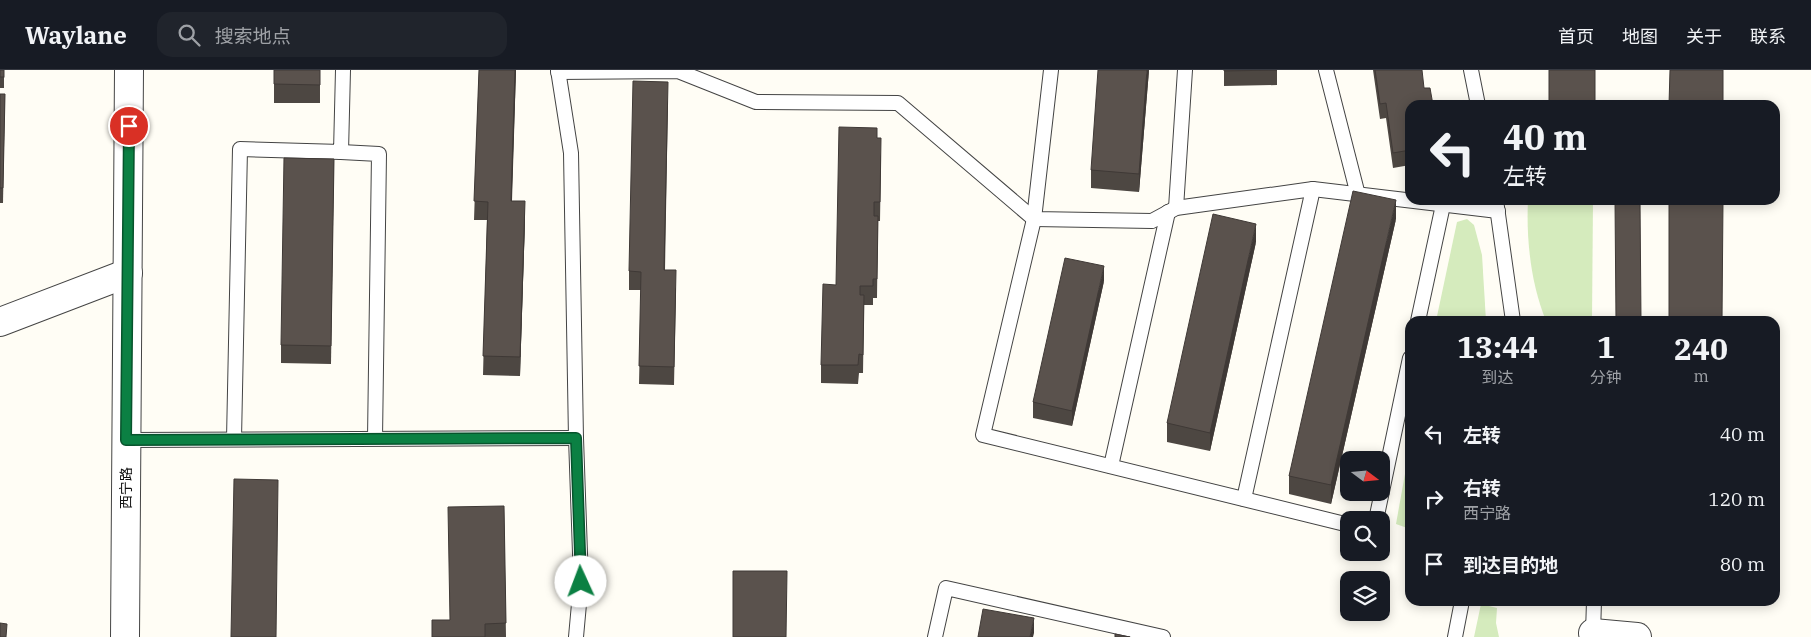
<!DOCTYPE html>
<html lang="zh">
<meta charset="utf-8">
<style>
:root{--surface:#171b24;--page:#20242c;--text:#f1f3f6;--muted:#9ea1a6;--line:#363941}
body{margin:0;font-family:"IBM Plex Serif","Noto Sans SC",serif;background:var(--page);color:var(--text);height:100vh;display:flex;flex-direction:column;font-size:19px;white-space:nowrap}
*{box-sizing:border-box;margin:0}
p{font-size:16px;color:var(--muted)}
.icon{flex:none;width:28px;height:28px;fill:none;stroke:currentColor;stroke-width:2;stroke-linecap:round;stroke-linejoin:round}
.map{position:relative;flex:1;overflow:hidden}
.side{position:absolute;left:1405px;top:246px;width:375px;height:290px;display:flex;flex-direction:column;background:var(--surface);border-radius:15px;box-shadow:0 2px 12px #0003}
.side>*{flex:none}
.top-card{position:absolute;left:1405px;top:30px;width:375px;height:105px;border-radius:15px;box-shadow:0 2px 12px #0003;background:#171b24;color:var(--text);overflow:hidden}
.needle{width:32px;rotate:106deg}
.fabs{position:absolute;left:1340px;top:381px;display:grid;gap:10px}
.fabs a{display:grid;place-items:center;width:50px;height:50px;border-radius:10px;background:var(--surface);box-shadow:0 2px 12px #0003;font-size:25px}
.pin{position:absolute;display:grid;place-items:center;width:42px;height:42px;color:#fff;margin:-21px;border:2px solid #fff;border-radius:50%;box-shadow:0 1px 5px #0007}
.me{position:absolute;width:55px;margin:-28px;rotate:358deg;stroke-linejoin:round;filter:drop-shadow(0 0 4px #0008)}
.turn{display:flex;align-items:center;gap:18px;height:105px;padding:0 15px;font-size:22px}
.turn .icon{width:65px;height:65px;stroke-width:2.5}
.turn b{display:block;font-size:35px;line-height:42px}
.eta{display:flex;justify-content:space-evenly;align-items:center;height:85px;text-align:center}
.eta b{font-size:30px;font-weight:700;line-height:35px}
ul{padding:0;list-style:none}
li{display:flex;align-items:center;gap:15px;height:65px;padding:0 15px}
li div{flex:1}
li b{display:block;font-size:19px}
li em{font-style:normal}
header{display:flex;align-items:center;gap:30px;box-sizing:border-box;height:70px;padding:0 25px;background:var(--surface);border-bottom:1px solid var(--line)}
header strong{font-size:24px}
nav{display:flex;gap:28px;margin-inline-start:auto;font-size:18px}
.search{width:350px;height:45px;background:var(--page);display:flex;align-items:center;gap:12px;box-sizing:border-box;padding:0 18px;border-radius:15px;color:var(--muted);font-size:19px}
.map>svg:first-child{display:block}
.green{fill:#d5ebbd}
.lines{fill:none;stroke-linecap:round;stroke-linejoin:round}
.service-casing{stroke:#444;stroke-width:16}
.minor-casing{stroke:#444;stroke-width:30}
.tertiary-casing{stroke:#444;stroke-width:30}
.service{stroke:#fff;stroke-width:14}
.minor{stroke:#fff;stroke-width:28}
.tertiary{stroke:#fff;stroke-width:28}
.wall{fill:#4d4742}
.shaded-wall{fill:#3f3936}
.building{fill:#5a524d;stroke:#3f3936}
.route-casing{stroke:#07532c;stroke-width:12}
.route{stroke:#0b8043;stroke-width:9}
.labels{text-anchor:middle;stroke-width:5;stroke-linejoin:round;paint-order:stroke}
.street-label{font-size:14px;fill:#111;stroke:#fff}
</style>
<header>
<strong>Waylane</strong>
<div class="search"><svg class="icon" aria-label="search" viewBox="0 0 24 24"><circle cx="10" cy="10" r="6"/><path d="M15 15l6 6"/></svg>搜索地点</div>
<nav><a>首页</a><a>地图</a><a>关于</a><a>联系</a></nav>
</header>
<div class="map">
<svg width="1811" height="567" viewBox="0 0 1811 567">
<rect width="100%" height="100%" fill="#fffdf5"/>
<g class="green">
<path d="M1528,130H1593L1592,251H1546C1531,214 1526,170 1528,130Z"/>
<polygon points="1467,149 1474,155 1482,185 1486,251 1436,251 1457,152"/>
<polygon points="1410,376 1410,459 1396,454"/>
<polygon points="1481,534 1497,538 1496,553 1499,567 1474,567"/>
</g>
<g class="lines">
<g class="service-casing">
<g id="service">
<polyline points="558,0 571,83 576,368 581,512 576,567"/>
<polyline points="1051,0 1034,149 983,365 1349,455"/>
<polyline points="1326,0 1358,125"/>
<polyline points="1471,0 1478,35"/>
<polyline points="558,2 678,1 756,32 898,33 1034,149 1152,151 1176,138 1313,119 1498,141"/>
<polyline points="341,82 379,84 375,368"/>
<polyline points="1496,130 1513,251"/>
<polyline points="1176,138 1185,0"/>
<polyline points="1418,251 1443,135"/>
<polyline points="234,369 240,79 341,82 343,0"/>
<polyline points="126,370 576,368"/>
<polyline points="1111,396 1168,142"/>
<polyline points="1244,429 1313,119"/>
<polyline points="1376,450 1410,288"/>
<polyline points="935,567 946,518 1163,567"/>
<polyline points="1455,567 1462,531"/>
<polyline points="1591,567 1593,563 1594,531"/>
</g>
</g>
<g class="minor-casing">
<g id="minor">
<polyline points="0,252 128,203"/>
<polyline points="1593,563 1637,567"/>
</g>
</g>
<g class="tertiary-casing">
<polyline id="tertiary" points="125,567 129,0"/>
</g>
<use href="#service" class="service"/>
<use href="#minor" class="minor"/>
<use href="#tertiary" class="tertiary"/>
</g>
<g class="wall">
<rect x="0" y="0" width="4" height="18"/>
<rect x="274" y="0" width="46" height="33"/>
<polygon points="479,0 516,0 512,131 525,150 520,306 483,305 487,150 474,150"/>
<polygon points="1149,0 1139,122 1091,118 1091,100"/>
<polygon points="1224,0 1277,0 1277,15 1224,16"/>
<polygon points="1373,0 1422,0 1410,35 1410,95 1393,98 1386,48 1380,49"/>
<polygon points="0,24 5,24 3,133 0,133"/>
<polygon points="668,30 665,200 676,219 674,315 639,314 641,220 629,220 629,201"/>
<polygon points="877,68 881,87 880,151 878,151 877,228 873,228 873,235 864,235 863,303 859,303 858,314 821,313 821,295 836,215"/>
<polygon points="334,89 331,294 281,293 281,275"/>
<polygon points="1396,149 1331,434 1289,424 1289,406"/>
<polygon points="1256,172 1210,381 1167,372 1167,353"/>
<polygon points="1104,211 1072,356 1033,348 1033,332"/>
<polygon points="504,436 506,567 432,567 450,550"/>
<rect x="1668" y="531" width="53" height="1"/>
</g>
<g class="shaded-wall">
<polygon points="515,0 516,0 511,149 511,131"/>
<polygon points="1147,0 1149,0 1139,122 1139,104"/>
<polygon points="1396,130 1396,149 1331,434 1331,415"/>
<polygon points="525,131 525,150 520,306 520,287"/>
<polygon points="1256,154 1256,172 1210,381 1210,363"/>
<polygon points="1104,196 1104,211 1072,356 1072,341"/>
<polygon points="1034,548 1034,563 1033,567 1030,567"/>
</g>
<g class="building">
<rect x="0" y="0" width="4" height="7"/>
<polygon points="274,0 320,0 320,15 274,14"/>
<polygon points="479,0 515,0 511,131 525,131 520,287 483,286 488,132 474,131"/>
<polygon points="1098,0 1147,0 1139,104 1091,100"/>
<polygon points="1224,0 1277,0 1224,1"/>
<polygon points="1375,0 1422,0 1424,18 1430,18 1433,35 1410,35 1410,80 1393,83 1386,33 1380,34"/>
<rect x="1549" y="0" width="46" height="35"/>
<polygon points="1670,0 1723,0 1723,35 1669,35"/>
<polygon points="633,11 668,12 664,200 676,200 674,297 639,296 641,202 629,201"/>
<polygon points="0,24 5,24 3,118 0,118"/>
<polygon points="839,57 877,58 877,68 881,68 880,132 874,132 874,146 878,146 877,209 873,209 873,216 860,216 860,225 864,225 863,285 859,284 858,295 821,295 823,214 836,215"/>
<polygon points="284,88 334,89 331,276 281,275"/>
<polygon points="1353,121 1396,130 1331,415 1289,406"/>
<polygon points="1615,130 1640,130 1641,251 1616,251"/>
<polygon points="1669,130 1723,130 1722,251 1669,251"/>
<polygon points="1213,144 1256,154 1210,363 1167,353"/>
<polygon points="1065,188 1104,196 1072,341 1033,332"/>
<polygon points="234,409 278,410 276,567 231,567"/>
<polygon points="504,436 506,553 485,554 485,567 432,567 432,550 450,550 448,437"/>
<polygon points="733,501 787,501 786,567 733,567"/>
<polygon points="983,539 1034,548 1030,567 978,567"/>
<polygon points="0,553 7,554 6,567 0,567"/>
<polygon points="1115,564 1130,567 1115,567"/>
</g>
<g class="lines">
<g class="route-casing">
<polyline id="route" points="129,56 126,370 576,368 581,512"/>
</g>
<use href="#route" class="route"/>
</g>
<g class="labels">
<g class="street-label">
<text transform="translate(126 418) rotate(-90)" y="5">西宁路</text>
</g>
</g>
</svg>
<div class="fabs">
<a><svg class="needle" viewBox="-14 -14 28 28"><path d="M0-13l5 13h-10z" fill="#e53935"/><path d="M0 13l5-13h-10z" fill="#9ea1a6"/></svg></a>
<a><svg class="icon" aria-label="search" viewBox="0 0 24 24"><circle cx="10" cy="10" r="6"/><path d="M15 15l6 6"/></svg></a>
<a><svg class="icon" aria-label="layers" viewBox="0 0 24 24"><path d="M12 4l9 5-9 5-9-5zM3 14l9 5 9-5"/></svg></a>
</div>
<div class="pin" style="left:129px;top:56px;background:#d93025"><svg class="icon" aria-label="arrive" viewBox="0 0 24 24"><path d="M6 21V4h12l-3 4 3 4H6"/></svg></div>
<svg class="me" style="left:581px;top:512px" viewBox="-20 -20 40 40"><circle r="19" fill="#fff"/><path d="M0-13L10 11 0 6-10 11z" fill="#0b8043"/></svg>
<div class="top-card">
<div class="turn"><svg class="icon" aria-label="left" viewBox="0 0 24 24"><path d="M17 20v-9H6M10 6l-5 5 5 5"/></svg><div><b>40 m</b>左转</div></div>
</div>
<section class="side">
<div class="eta">
<div><b>13:44</b><p>到达</p></div>
<div><b>1</b><p>分钟</p></div>
<div><b>240</b><p>m</p></div>
</div>
<ul>
<li><svg class="icon" aria-label="left" viewBox="0 0 24 24"><path d="M17 20v-9H6M10 6l-5 5 5 5"/></svg><div><b>左转</b></div><em>40 m</em></li>
<li><svg class="icon" aria-label="right" viewBox="0 0 24 24"><path d="M7 20v-9h11M14 6l5 5-5 5"/></svg><div><b>右转</b><p>西宁路</p></div><em>120 m</em></li>
<li><svg class="icon" aria-label="arrive" viewBox="0 0 24 24"><path d="M6 21V4h12l-3 4 3 4H6"/></svg><div><b>到达目的地</b></div><em>80 m</em></li>
</ul>
</section>
</div>
